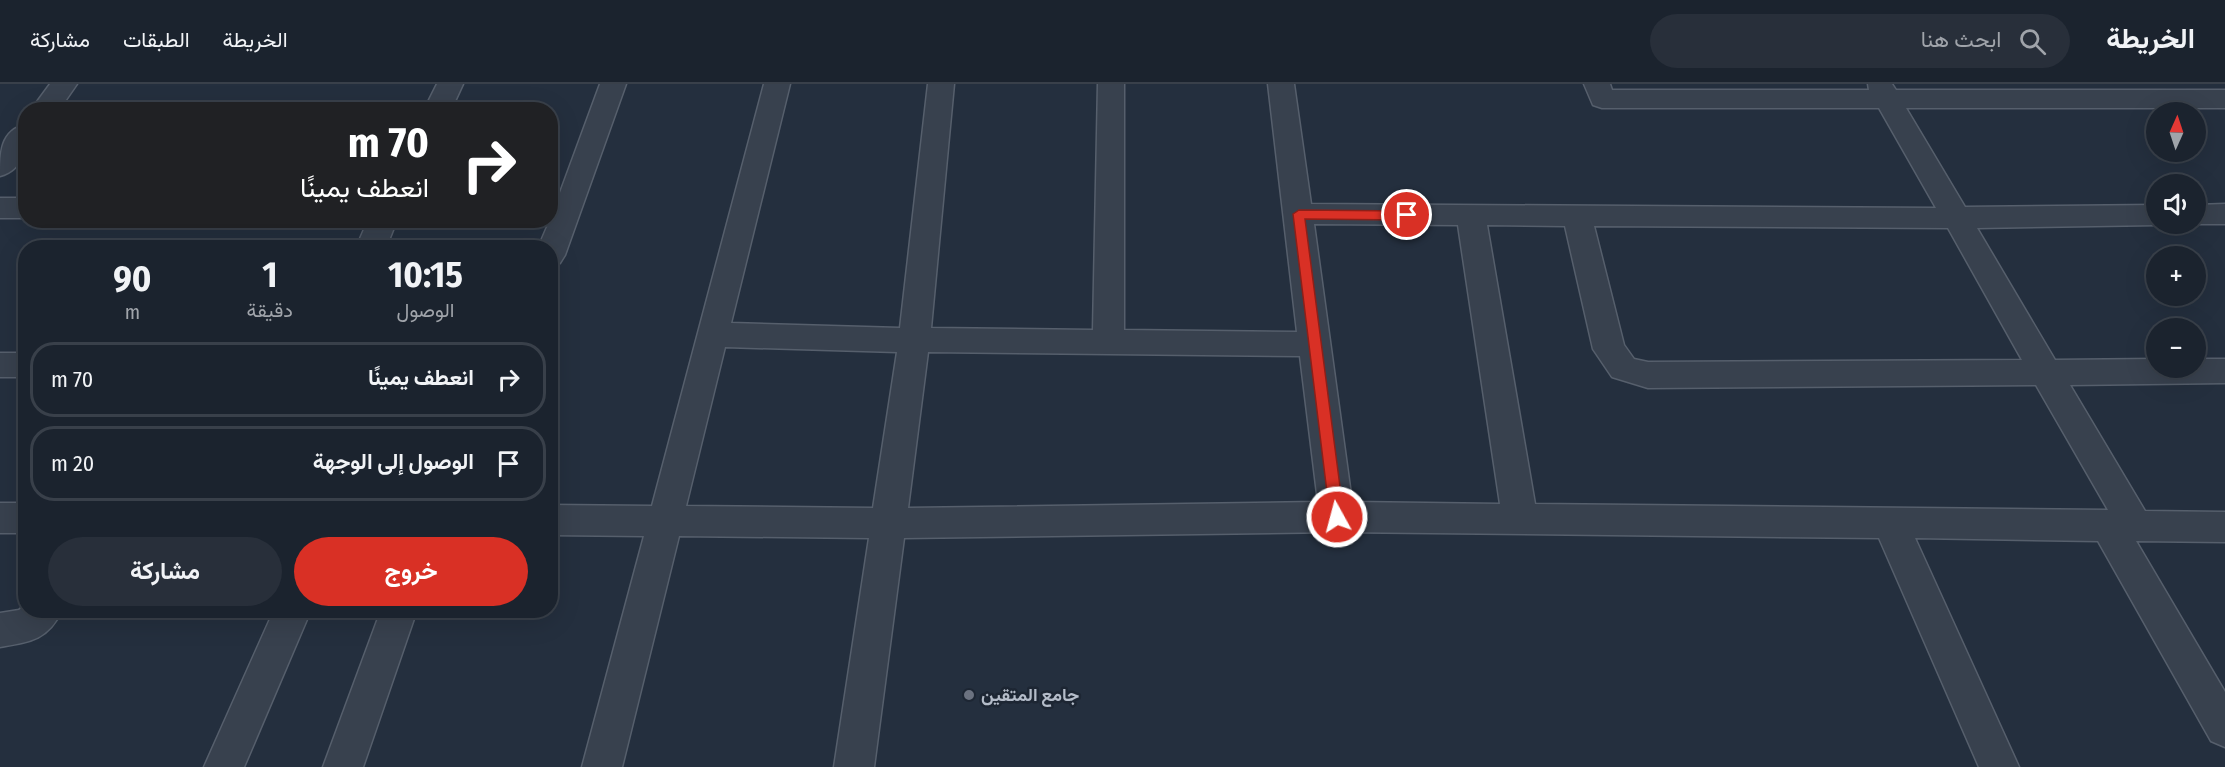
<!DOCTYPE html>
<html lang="ar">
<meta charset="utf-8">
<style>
:root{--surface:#1b232e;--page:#282f3a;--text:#f1f3f6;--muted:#a0a4aa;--line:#39404a;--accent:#d93025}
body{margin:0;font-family:"Fira Sans Condensed",Vazirmatn,sans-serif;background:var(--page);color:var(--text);direction:rtl;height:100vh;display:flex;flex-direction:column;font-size:22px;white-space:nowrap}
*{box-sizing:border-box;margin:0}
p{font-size:20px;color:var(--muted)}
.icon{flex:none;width:33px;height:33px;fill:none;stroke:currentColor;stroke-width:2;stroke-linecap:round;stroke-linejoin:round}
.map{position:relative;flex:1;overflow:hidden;direction:ltr}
.details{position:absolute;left:18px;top:156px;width:540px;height:378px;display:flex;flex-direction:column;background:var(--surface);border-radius:24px;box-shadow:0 6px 24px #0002,0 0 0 2px var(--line);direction:rtl}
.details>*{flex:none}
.guide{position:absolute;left:18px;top:18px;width:540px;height:126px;border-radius:24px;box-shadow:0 6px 24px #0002,0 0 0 2px var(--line);direction:rtl;background:#202124;color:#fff;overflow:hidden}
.needle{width:39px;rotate:3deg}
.fabs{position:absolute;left:2146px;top:18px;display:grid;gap:12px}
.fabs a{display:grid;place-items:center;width:60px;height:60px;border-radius:50%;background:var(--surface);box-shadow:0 6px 24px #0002,0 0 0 2px var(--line);font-size:30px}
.pin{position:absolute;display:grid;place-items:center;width:51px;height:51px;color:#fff;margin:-26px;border:3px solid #fff;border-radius:50%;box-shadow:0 2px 6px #0007}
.me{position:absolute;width:66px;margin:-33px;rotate:353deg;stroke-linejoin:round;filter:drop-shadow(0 0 4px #0008)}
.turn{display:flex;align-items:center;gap:21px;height:126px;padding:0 30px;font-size:27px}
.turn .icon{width:78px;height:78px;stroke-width:2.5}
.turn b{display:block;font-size:42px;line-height:51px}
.eta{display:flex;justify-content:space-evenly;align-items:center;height:102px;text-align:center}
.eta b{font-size:36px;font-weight:700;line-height:42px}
.action{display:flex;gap:12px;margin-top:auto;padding:12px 30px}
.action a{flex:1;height:69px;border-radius:36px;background:var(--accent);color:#fff;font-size:24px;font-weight:700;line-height:69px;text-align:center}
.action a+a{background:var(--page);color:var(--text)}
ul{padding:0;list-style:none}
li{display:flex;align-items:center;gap:18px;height:75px;margin:0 12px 9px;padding:0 18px;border:3px solid var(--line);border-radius:24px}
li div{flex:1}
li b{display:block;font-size:22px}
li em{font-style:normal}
header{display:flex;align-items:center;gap:36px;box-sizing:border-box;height:84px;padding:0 30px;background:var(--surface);border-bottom:2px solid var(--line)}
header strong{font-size:28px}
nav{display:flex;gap:33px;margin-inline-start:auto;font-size:21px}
.search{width:420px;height:54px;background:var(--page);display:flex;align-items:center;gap:15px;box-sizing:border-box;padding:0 21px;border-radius:33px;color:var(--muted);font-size:22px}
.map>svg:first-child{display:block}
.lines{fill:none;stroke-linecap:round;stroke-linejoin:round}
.minor-casing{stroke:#565f6c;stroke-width:3}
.minor{fill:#38414e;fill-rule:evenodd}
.route{fill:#d93025;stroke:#8d1f18;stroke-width:1.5}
.worship-dot{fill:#6b7280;stroke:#1d2633;stroke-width:2}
.labels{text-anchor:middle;stroke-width:5;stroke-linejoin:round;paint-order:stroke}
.poi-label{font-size:18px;font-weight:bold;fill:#b4bcc9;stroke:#1d2633;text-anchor:start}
</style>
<header>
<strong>الخريطة</strong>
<div class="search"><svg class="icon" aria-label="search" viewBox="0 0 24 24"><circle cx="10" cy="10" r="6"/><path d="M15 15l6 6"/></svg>ابحث هنا</div>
<nav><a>الخريطة</a><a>الطبقات</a><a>مشاركة</a></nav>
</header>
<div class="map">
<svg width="2225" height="683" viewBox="0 0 2225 683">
<rect width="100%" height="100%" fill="#242f3e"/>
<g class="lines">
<g class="minor-casing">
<g id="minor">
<polygon points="50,0 77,0 59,26 31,26"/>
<polygon points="437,0 463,0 451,26 424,26"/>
<polygon points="600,0 626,0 565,171 560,179 550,182 550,164 538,164 550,136"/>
<path d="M764,0H790L731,239L900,244L928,0H954L931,244L1093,246L1098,0H1124V246L1297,248L1268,0H1294L1311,120L1936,124L1879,24H1602L1593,21L1584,0H1610L1612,6H1869L1868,0H1892L1896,6H2225V24H1906L1965,123L2157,121V140H2163L2157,141L1977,144L2055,276L2157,275V284H2196V275H2225V299L2070,301L2145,427L2225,428V458L2136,457L2225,608V663L2211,657L2098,457L1915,454L2019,683H1979L1879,454L1337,448L904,454L874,683H834L869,454L679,452L622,683H582L644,452L550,451V421L652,422ZM1314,140L1458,141L1500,420L1352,418ZM1487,141L1565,142L1593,265L1612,293L1648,304L2036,301L2108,426L1535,420ZM1594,142L1948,144L2022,276L1648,278L1634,275L1624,261ZM725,263L897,268L873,424L686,422ZM928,268L1300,272L1318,418L908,424Z"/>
<path d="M26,40C26,62 25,85 0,92C0,69 0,47 26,40Z"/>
<rect x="0" y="114" width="26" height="20"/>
<polygon points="2225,120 2225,140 2190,140 2196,140 2196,121"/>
<polygon points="368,136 397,136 386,164 356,164"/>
<rect x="0" y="269" width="26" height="24"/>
<rect x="0" y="419" width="26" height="30"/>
<path d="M26,520V526H62C48,556 30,558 0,563V529L19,526Z"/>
<polygon points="274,526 311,526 244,683 204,683"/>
<polygon points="381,526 417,526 363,683 323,683"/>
</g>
</g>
<use href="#minor" class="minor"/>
</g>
<polygon class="route" points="1299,126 1407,127 1413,131 1407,136 1305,135 1344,433 1337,439 1330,433 1293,130"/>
<circle class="worship-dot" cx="969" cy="611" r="6"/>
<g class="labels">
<g class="poi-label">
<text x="981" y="617">جامع المتقين</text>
</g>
</g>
</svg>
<div class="fabs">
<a><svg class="needle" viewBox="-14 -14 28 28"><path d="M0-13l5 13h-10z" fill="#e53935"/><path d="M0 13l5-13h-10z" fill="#a0a4aa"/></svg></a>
<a><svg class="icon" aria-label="sound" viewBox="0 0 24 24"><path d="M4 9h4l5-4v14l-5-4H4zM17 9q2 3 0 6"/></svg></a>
<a>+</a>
<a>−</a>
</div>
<div class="pin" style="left:1407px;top:131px;background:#d93025"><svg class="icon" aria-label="arrive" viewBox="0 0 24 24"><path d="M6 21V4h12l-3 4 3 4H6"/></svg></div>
<svg class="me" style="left:1337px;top:433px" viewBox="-20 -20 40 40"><circle r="17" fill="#d93025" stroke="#fff" stroke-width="3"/><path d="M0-11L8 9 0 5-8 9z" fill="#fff"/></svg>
<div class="guide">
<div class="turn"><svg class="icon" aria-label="right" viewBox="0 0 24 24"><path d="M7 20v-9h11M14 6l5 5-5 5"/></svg><div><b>70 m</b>انعطف يمينًا</div></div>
</div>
<section class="details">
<div class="eta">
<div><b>10:15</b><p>الوصول</p></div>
<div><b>1</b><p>دقيقة</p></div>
<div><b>90</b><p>m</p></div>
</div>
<ul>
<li><svg class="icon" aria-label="right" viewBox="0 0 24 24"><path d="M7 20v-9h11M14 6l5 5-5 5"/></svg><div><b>انعطف يمينًا</b></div><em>70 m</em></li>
<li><svg class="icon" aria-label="arrive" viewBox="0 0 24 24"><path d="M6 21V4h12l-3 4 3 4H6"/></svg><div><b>الوصول إلى الوجهة</b></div><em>20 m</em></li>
</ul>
<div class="action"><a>خروج</a><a>مشاركة</a></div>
</section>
</div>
